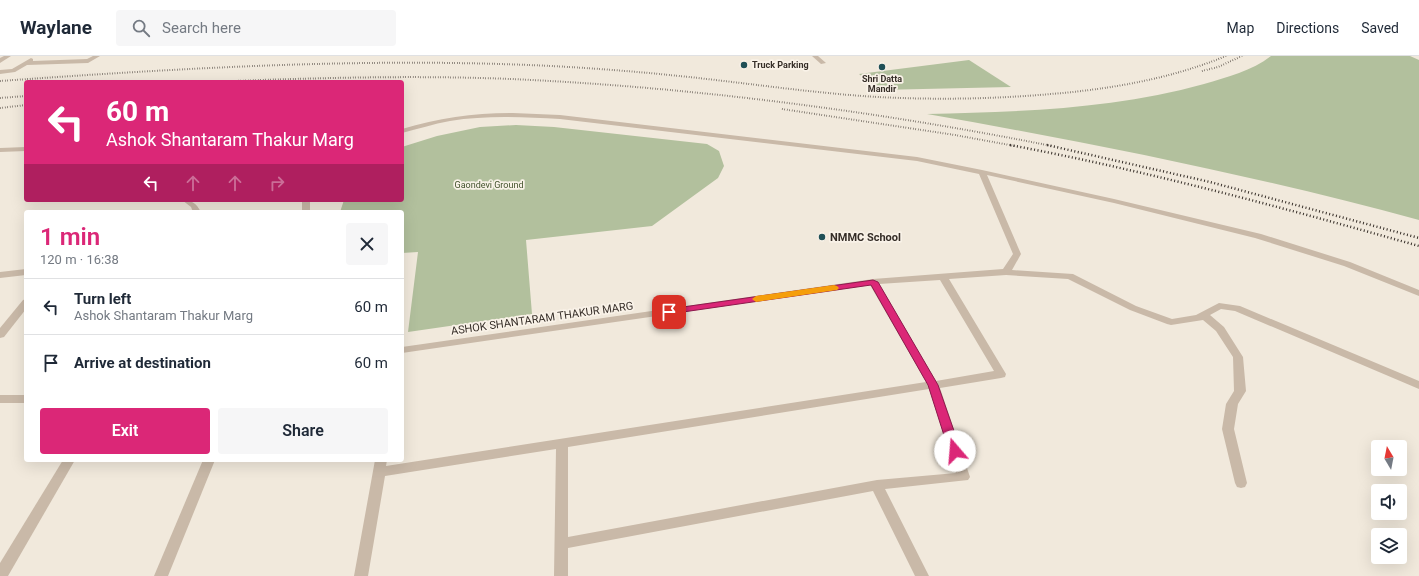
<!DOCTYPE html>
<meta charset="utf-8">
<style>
:root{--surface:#fff;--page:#f6f6f7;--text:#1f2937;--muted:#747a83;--line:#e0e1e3;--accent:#db2777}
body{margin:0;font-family:Roboto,sans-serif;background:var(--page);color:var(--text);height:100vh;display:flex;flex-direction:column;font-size:15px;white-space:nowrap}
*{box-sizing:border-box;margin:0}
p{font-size:13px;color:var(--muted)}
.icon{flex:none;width:22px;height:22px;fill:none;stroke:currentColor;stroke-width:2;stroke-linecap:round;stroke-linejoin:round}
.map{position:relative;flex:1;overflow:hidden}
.drawer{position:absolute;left:24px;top:154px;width:380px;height:252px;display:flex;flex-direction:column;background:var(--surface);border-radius:4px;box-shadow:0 4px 16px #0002}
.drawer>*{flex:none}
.hud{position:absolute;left:24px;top:24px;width:380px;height:122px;border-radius:4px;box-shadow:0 4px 16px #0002;background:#db2777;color:#fff;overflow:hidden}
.needle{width:26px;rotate:350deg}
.controls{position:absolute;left:1371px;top:384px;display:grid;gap:8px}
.controls a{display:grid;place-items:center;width:36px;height:36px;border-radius:4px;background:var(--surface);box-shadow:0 4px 16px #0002;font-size:20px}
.pin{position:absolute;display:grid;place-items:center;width:34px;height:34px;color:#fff;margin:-17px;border-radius:8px;box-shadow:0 2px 6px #0006}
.me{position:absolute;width:44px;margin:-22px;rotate:342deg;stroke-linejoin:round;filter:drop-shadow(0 0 3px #0008)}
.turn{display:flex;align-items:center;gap:14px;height:84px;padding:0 16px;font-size:18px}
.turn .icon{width:52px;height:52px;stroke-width:2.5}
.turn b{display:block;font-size:28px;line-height:34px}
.lanes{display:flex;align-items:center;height:38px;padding:0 16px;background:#0003;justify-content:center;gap:20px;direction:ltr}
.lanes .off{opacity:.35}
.round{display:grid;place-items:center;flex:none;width:42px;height:42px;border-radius:4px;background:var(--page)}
.summary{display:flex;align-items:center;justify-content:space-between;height:68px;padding:0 16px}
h1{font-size:24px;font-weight:600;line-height:30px;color:var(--accent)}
.action{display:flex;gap:8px;margin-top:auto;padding:8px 16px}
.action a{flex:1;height:46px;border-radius:4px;background:var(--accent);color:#fff;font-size:16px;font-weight:600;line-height:46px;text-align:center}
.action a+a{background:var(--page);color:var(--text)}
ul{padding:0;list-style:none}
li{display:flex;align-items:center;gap:12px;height:56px;padding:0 16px;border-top:1px solid var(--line)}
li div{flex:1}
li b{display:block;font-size:15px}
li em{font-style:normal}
header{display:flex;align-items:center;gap:24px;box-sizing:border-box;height:56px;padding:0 20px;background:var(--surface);border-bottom:1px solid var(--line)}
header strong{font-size:19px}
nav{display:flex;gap:22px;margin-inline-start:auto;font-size:14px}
.search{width:280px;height:36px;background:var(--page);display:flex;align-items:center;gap:10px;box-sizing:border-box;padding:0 14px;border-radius:4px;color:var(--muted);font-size:15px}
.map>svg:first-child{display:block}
.green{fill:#b2c09d}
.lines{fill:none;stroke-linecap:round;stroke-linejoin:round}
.minor{fill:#c9b9a8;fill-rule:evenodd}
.rail-far1{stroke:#362e28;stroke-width:2;stroke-dasharray:0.5 2;stroke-linecap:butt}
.rail{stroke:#362e28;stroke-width:2.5;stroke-dasharray:1 2.5;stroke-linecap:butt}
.route{fill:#db2777;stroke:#8e194d}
.slow{fill:#f59e0b}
.poi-dot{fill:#1f4f56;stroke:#f9f2e8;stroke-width:1.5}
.labels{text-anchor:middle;stroke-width:3.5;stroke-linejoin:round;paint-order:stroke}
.far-poi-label{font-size:9px;font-weight:bold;fill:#362e28;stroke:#f9f2e8;text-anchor:start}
.far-park-label{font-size:9px;fill:#43532d;stroke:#f9f2e8}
.poi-label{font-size:11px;font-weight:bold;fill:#362e28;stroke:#f9f2e8;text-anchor:start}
.street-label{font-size:11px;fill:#362e28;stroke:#f9f2e8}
</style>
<header>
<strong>Waylane</strong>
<div class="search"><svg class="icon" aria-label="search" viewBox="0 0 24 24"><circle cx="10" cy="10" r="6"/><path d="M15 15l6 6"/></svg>Search here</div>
<nav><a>Map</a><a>Directions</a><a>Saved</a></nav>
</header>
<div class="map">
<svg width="1419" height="520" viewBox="0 0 1419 520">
<rect width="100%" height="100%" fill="#f1e9dc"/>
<g class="green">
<path d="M1271,0H1410L1419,4V164C1257,120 1092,87 927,58C1020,56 1114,53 1204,28C1227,21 1252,15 1271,0Z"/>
<polygon points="969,4 1011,31 879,34 859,18"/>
<polygon points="516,69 554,71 707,88 719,95 724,110 718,122 652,170 526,184 532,258 408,276 418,196 402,197 402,156 340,156 344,144 402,144 402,91 405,90 437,80 480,71"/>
</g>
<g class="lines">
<g class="minor">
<polygon points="4,0 11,0 0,7 0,2"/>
<polygon points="93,0 100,0 88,7 27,9 15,16 0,18 0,14 12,13 31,2 33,3 33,5 87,3"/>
<polygon points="812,0 818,0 826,7 821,8"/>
<path d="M513,57L560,59L917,101L982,114L1114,143L1261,178L1350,206L1419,234V240L1344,210L1255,182L1114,147L987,119L1021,198L1012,214L1073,218L1136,250L1172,263L1196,259L1219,247L1240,250L1419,325V333L1235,255L1221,253L1210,259L1224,271L1243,301L1246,335L1238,348L1234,373L1247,427L1245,431L1241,432L1237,431L1235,427L1222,373L1226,348L1234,335L1233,301L1216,275L1203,264L1171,269L1167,268L1130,254L1068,223L1006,219L949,223L1006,318L1005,321L1001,322L940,332L970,421L968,424L885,433L929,520H915L873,435L568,492V520H554L556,393L385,420L368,520H354L375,404H387L386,410L926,326L870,229L402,297V291L873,223L1003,213L1013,198L979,118L917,105L560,63C523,61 486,59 450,65C433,68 418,73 402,77V73C439,62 474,57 513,57ZM940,224L994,315L936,325L879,228ZM929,333L956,417L877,424L568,481V391Z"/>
<polygon points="26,91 26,95 0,96 0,92"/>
<path d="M182,144C192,144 196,147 201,156H193L191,151Z"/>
<rect x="302" y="144" width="8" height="12"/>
<polygon points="26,213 26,219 0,222 0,216"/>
<polygon points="26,243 26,253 4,281 0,282 0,272 23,244"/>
<rect x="0" y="339" width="26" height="8"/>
<polygon points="63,404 75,404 8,520 0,520 0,507"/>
<polygon points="203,404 215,404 168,520 154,520"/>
</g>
<g class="rail-far1">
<polyline points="1202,15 1218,11 1242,0"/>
<path d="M0,25C183,12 367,1 551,10C609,13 666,18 724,25C775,31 826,38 878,41C936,44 994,43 1051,38C1111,33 1170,23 1226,0"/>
<path d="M208,26C309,22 410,19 511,23C691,31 876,55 1052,90"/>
<polyline points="0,42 26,40"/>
<polyline points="0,52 26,49"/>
<polyline points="782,53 955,79 1015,90"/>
</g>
<g class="rail">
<path d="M1010,89C1148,115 1284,152 1419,190"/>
<polyline points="1047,89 1210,126 1419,182"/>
</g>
</g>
<polygon class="route" points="873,224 878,226 938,329 961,395 959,398 955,399 951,398 949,395 928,329 871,229 669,258 664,256 669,253"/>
<polygon class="slow" points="834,229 837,230 839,232 837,234 756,246 752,243 756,240"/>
<g class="poi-dot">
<circle cx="744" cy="9" r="4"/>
<circle cx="882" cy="11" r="4"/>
<circle cx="822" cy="181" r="4"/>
</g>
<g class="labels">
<g class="far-poi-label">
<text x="752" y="12">Truck Parking</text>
<text x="882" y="26" text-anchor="middle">Shri Datta<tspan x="882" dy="10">Mandir</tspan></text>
</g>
<g class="far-park-label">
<text x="489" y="132">Gaondevi Ground</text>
</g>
<g class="poi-label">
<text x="830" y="185">NMMC School</text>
</g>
<g class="street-label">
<text transform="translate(542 262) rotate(-8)" y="4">ASHOK SHANTARAM THAKUR MARG</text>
</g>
</g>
</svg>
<div class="controls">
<a><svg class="needle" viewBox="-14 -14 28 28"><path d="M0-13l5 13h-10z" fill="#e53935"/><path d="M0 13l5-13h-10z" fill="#747a83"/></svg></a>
<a><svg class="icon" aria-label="sound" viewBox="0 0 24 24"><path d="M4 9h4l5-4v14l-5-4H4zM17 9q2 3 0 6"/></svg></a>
<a><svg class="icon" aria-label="layers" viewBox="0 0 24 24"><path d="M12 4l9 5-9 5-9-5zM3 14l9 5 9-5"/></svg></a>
</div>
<div class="pin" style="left:669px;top:256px;background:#d93025"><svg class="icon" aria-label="arrive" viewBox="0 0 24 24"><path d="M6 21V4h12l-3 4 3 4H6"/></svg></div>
<svg class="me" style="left:955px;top:395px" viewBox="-20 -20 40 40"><circle r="19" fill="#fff"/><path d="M0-13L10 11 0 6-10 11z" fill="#db2777"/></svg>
<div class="hud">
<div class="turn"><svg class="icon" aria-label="left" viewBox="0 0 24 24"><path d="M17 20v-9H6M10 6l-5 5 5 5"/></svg><div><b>60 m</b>Ashok Shantaram Thakur Marg</div></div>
<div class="lanes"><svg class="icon" aria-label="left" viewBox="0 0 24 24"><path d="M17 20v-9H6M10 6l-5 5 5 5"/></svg><svg class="icon off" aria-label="ahead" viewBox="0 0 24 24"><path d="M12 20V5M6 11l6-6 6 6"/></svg><svg class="icon off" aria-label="ahead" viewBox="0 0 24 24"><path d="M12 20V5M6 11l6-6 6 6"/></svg><svg class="icon off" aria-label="right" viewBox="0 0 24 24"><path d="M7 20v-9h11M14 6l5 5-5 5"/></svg></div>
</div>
<section class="drawer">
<div class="summary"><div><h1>1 min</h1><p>120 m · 16:38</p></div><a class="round"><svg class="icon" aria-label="close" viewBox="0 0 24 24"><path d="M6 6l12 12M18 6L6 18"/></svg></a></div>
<ul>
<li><svg class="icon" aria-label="left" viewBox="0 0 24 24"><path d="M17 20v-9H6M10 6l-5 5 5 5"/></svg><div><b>Turn left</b><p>Ashok Shantaram Thakur Marg</p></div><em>60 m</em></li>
<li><svg class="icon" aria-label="arrive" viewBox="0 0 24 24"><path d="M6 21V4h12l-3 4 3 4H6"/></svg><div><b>Arrive at destination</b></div><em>60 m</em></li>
</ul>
<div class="action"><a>Exit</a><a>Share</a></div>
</section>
</div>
